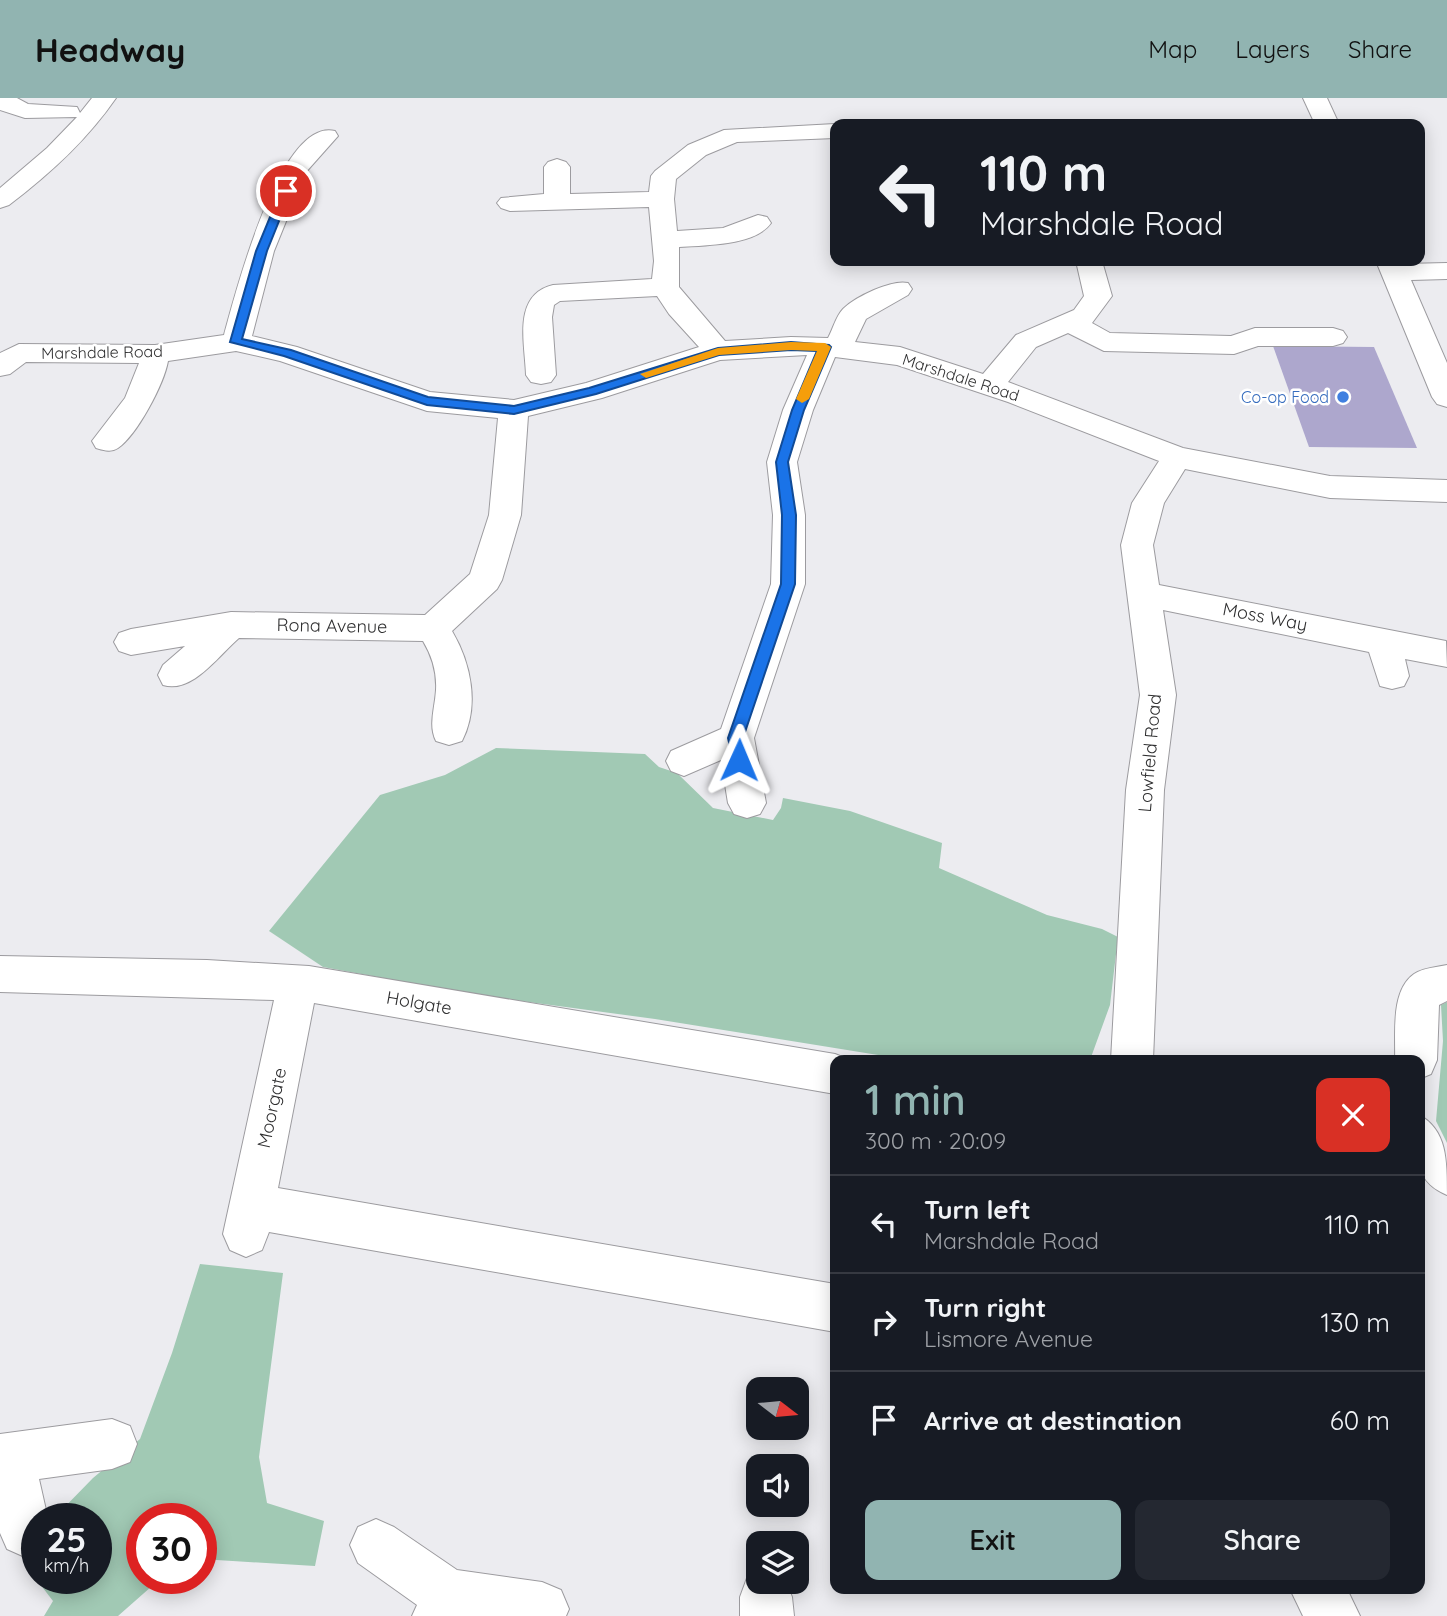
<!DOCTYPE html>
<meta charset="utf-8">
<style>
:root{--surface:#171b24;--page:#242831;--text:#f1f3f6;--muted:#9ea1a6;--line:#363941;--accent:#91b4b1}
body{margin:0;font-family:Quicksand,sans-serif;background:var(--page);color:var(--text);height:100vh;display:flex;flex-direction:column;font-size:26px;white-space:nowrap}
*{box-sizing:border-box;margin:0}
p{font-size:23px;color:var(--muted)}
.icon{flex:none;width:38px;height:38px;fill:none;stroke:currentColor;stroke-width:2;stroke-linecap:round;stroke-linejoin:round}
.map{position:relative;flex:1;overflow:hidden}
.panel{position:absolute;left:830px;top:957px;width:595px;height:539px;display:flex;flex-direction:column;background:var(--surface);border-radius:14px;box-shadow:0 4px 18px #0003}
.panel>*{flex:none}
.banner{position:absolute;left:830px;top:21px;width:595px;height:147px;border-radius:14px;box-shadow:0 4px 18px #0003;background:#171b24;color:var(--text);overflow:hidden}
.needle{width:46px;rotate:106deg}
.fabs{position:absolute;left:746px;top:1279px;display:grid;gap:14px}
.fabs a{display:grid;place-items:center;width:63px;height:63px;border-radius:14px;background:var(--surface);box-shadow:0 4px 18px #0003;font-size:35px}
.speed{position:absolute;left:21px;top:1405px;display:flex;gap:14px;font-size:35px;font-weight:700;text-align:center}
.speed>*{display:grid;place-content:center;width:91px;height:91px;border-radius:50%;background:var(--surface);box-shadow:0 4px 18px #0003;line-height:1}
.speed small{font-size:18px;font-weight:400}
.speed .limit{border:10px solid #d22;background:#fff;color:#111}
.pin{position:absolute;display:grid;place-items:center;width:60px;height:60px;color:#fff;margin:-30px;border:4px solid #fff;border-radius:50%;box-shadow:0 2px 7px #0007}
.me{position:absolute;width:77px;margin:-38px;rotate:1deg;stroke-linejoin:round;filter:drop-shadow(0 0 5px #0008)}
.turn{display:flex;align-items:center;gap:24px;height:147px;padding:0 35px;font-size:32px}
.turn .icon{width:91px;height:91px;stroke-width:2.5}
.turn b{display:block;font-size:49px;line-height:60px}
.round{display:grid;place-items:center;flex:none;width:74px;height:74px;border-radius:14px;background:var(--page)}
.summary{display:flex;align-items:center;justify-content:space-between;height:119px;padding:0 35px}
h1{font-size:42px;font-weight:600;line-height:52px;color:var(--accent)}
.primary-button{display:flex;gap:14px;margin-top:auto;padding:14px 35px}
.primary-button a{flex:1;height:80px;border-radius:14px;background:var(--accent);color:#111;font-size:28px;font-weight:600;line-height:80px;text-align:center}
.primary-button a+a{background:var(--page);color:var(--text)}
ul{padding:0;list-style:none}
li{display:flex;align-items:center;gap:21px;height:98px;padding:0 35px;border-top:2px solid var(--line)}
li div{flex:1}
li b{display:block;font-size:26px}
li em{font-style:normal}
header{display:flex;align-items:center;gap:42px;box-sizing:border-box;height:98px;padding:0 35px;background:var(--accent);color:#111}
header strong{font-size:33px}
nav{display:flex;gap:38px;margin-inline-start:auto;font-size:24px}
.map>svg:first-child{display:block}
.green{fill:#a1c9b4}
.building{fill:#ada7cd}
.lines{fill:none;stroke-linecap:round;stroke-linejoin:round}
.minor-casing{stroke:#9c9b9f;stroke-width:2}
.minor{fill:#fff;fill-rule:evenodd}
.route{fill:#1a73e8;stroke:#114b97;stroke-width:2}
.slow{fill:#f59e0b}
.shop-dot{fill:#3f7fe0;stroke:#fff;stroke-width:2.5}
.labels{text-anchor:middle;stroke-width:5;stroke-linejoin:round;paint-order:stroke}
.far-street-label{font-size:16px;fill:#2f2f30;stroke:#fff}
.far-shop-label{font-size:16px;fill:#366cbe;stroke:#fff;text-anchor:end}
.street-label{font-size:18px;fill:#2f2f30;stroke:#fff}
</style>
<header>
<strong>Headway</strong>
<nav><a>Map</a><a>Layers</a><a>Share</a></nav>
</header>
<div class="map">
<svg width="1447" height="1518" viewBox="0 0 1447 1518">
<rect width="100%" height="100%" fill="#ececf0"/>
<g class="green">
<polygon points="496,650 645,656 659,669 677,675 713,710 773,722 781,710 783,700 850,713 942,745 939,770 1047,817 1102,831 1118,839 1110,907 1090,962 909,962 655,921 476,897 323,869 269,833 380,697 445,677"/>
<polygon points="1447,904 1447,1045 1436,1023 1443,943 1441,907"/>
<polygon points="200,1166 283,1175 259,1359 267,1405 324,1423 315,1468 201,1461 201,1421 142,1421 142,1480 160,1481 118,1518 44,1518 53,1503 26,1468 37,1449 37,1480 96,1480 96,1421 53,1421 93,1380 140,1341 172,1255"/>
</g>
<polygon class="building" points="1273,248 1374,249 1417,350 1309,349"/>
<g class="lines">
<g class="minor-casing">
<g id="minor">
<path d="M0,0H17L28,6L77,9L80,15L92,0H116C87,42 50,76 9,107L0,110V90L47,50L77,19L25,20L0,12Z"/>
<polygon points="1303,0 1327,0 1339,26 1315,26"/>
<path d="M835,26H837H835V40L737,44L706,57L676,81L674,101L677,133L723,130L758,117L767,119L771,125C755,148 704,147 679,149V189L725,243L791,239L828,240C833,231 836,218 843,211C855,199 892,181 908,185L912,191L908,197L866,221L855,244L900,249L983,276L1016,237L1074,212L1084,198L1076,163H1102L1112,198L1092,225L1110,235L1231,238L1255,230H1333L1343,233L1347,239L1343,245L1333,248H1258L1234,256L1104,253L1068,235L1036,249L1008,284L1183,350L1330,378L1447,382V404L1330,400L1185,371L1164,405L1153,447L1159,487L1446,543L1447,569L1405,561L1409,578L1404,588L1392,591L1380,588L1369,554L1163,512L1176,597L1164,692L1153,962H1111L1126,692L1140,597L1121,447L1132,405L1159,363L1008,304L897,267L835,259L813,312L797,364L805,417V486L754,640L766,705L760,716L747,720L734,716L728,705L721,662L684,678L671,673L666,663L671,653L721,631L771,486L773,417L767,364L783,312L807,257L720,262L602,300L528,318L521,417L502,482L497,491L452,533C471,565 480,608 462,643L449,647L436,643C428,627 435,610 436,592C437,574 432,558 423,543L239,540C218,558 192,596 163,587L158,577L163,567L185,548L131,557L119,553L114,544L119,535L131,531L231,514L425,517L470,476L489,417L498,320L427,313L280,263L236,253L168,263C164,286 137,337 118,350C111,355 103,352 96,350L92,343L125,300L139,265L26,264L10,276L0,278V255L19,246L155,247L224,237C235,197 280,19 335,33L338,38L306,74L274,153L252,238L297,249L430,294L514,302L586,285L699,249L669,216L657,198L560,203L554,207L552,219L556,277L551,284L541,286L531,284L526,277C525,245 512,197 553,187L652,181L654,163L649,109L510,113L501,110L497,105L501,100L544,96V69L548,64L557,61L566,64L570,69V96L649,94L651,78L655,73L688,47L724,32Z"/>
<polygon points="1376,163 1402,163 1404,166 1447,165 1447,181 1411,182 1447,265 1447,309 1437,306 1432,299"/>
<polygon points="0,858 207,862 309,868 835,956 850,962 835,962 835,996 314,905 278,1090 835,1186 835,1234 269,1134 262,1152 246,1159 230,1152 223,1136 274,902 0,894"/>
<path d="M1447,867V903L1439,907L1437,962L1431,976L1419,981V962H1395C1396,936 1390,893 1414,876C1423,870 1437,869 1447,867Z"/>
<path d="M1419,1017C1447,1032 1447,1062 1447,1097C1409,1081 1419,1052 1419,1017Z"/>
<polygon points="112,1321 130,1328 137,1346 130,1364 112,1371 39,1381 48,1421 37,1421 37,1454 25,1459 7,1451 0,1435 0,1336"/>
<polygon points="376,1421 394,1429 457,1472 542,1484 561,1492 569,1511 566,1518 412,1518 417,1507 358,1465 350,1447 358,1429"/>
<polygon points="758,1476 758,1484 786,1484 792,1499 794,1518 740,1518 740,1499 747,1480"/>
<polygon points="1290,1491 1347,1491 1360,1518 1303,1518"/>
</g>
</g>
<use href="#minor" class="minor"/>
</g>
<polygon class="route" points="282,90 291,93 267,153 242,241 291,252 428,299 514,308 589,290 718,250 791,244 829,247 831,249 804,312 788,364 796,417 795,486 743,640 747,662 745,666 734,666 728,640 781,486 782,417 776,364 792,312 817,253 791,252 719,257 596,296 514,316 427,307 284,258 230,244 256,153"/>
<polygon class="slow" points="791,244 825,245 831,249 809,301 802,305 796,301 817,253 791,252 719,257 646,280 640,276 718,250"/>
<circle class="shop-dot" cx="1343" cy="299" r="7"/>
<g class="labels">
<g class="far-street-label">
<text transform="translate(102 254) rotate(-1)" y="6">Marshdale Road</text>
<text transform="translate(961 279) rotate(18)" y="6">Marshdale Road</text>
</g>
<g class="far-shop-label">
<text x="1329" y="305">Co-op Food</text>
</g>
<g class="street-label">
<text transform="translate(1265 519) rotate(11)" y="6">Moss Way</text>
<text transform="translate(332 528) rotate(1)" y="6">Rona Avenue</text>
<text transform="translate(1150 655) rotate(-85)" y="6">Lowfield Road</text>
<text transform="translate(419 905) rotate(10)" y="6">Holgate</text>
<text transform="translate(272 1010) rotate(-78)" y="6">Moorgate</text>
</g>
</g>
</svg>
<div class="fabs">
<a><svg class="needle" viewBox="-14 -14 28 28"><path d="M0-13l5 13h-10z" fill="#e53935"/><path d="M0 13l5-13h-10z" fill="#9ea1a6"/></svg></a>
<a><svg class="icon" aria-label="sound" viewBox="0 0 24 24"><path d="M4 9h4l5-4v14l-5-4H4zM17 9q2 3 0 6"/></svg></a>
<a><svg class="icon" aria-label="layers" viewBox="0 0 24 24"><path d="M12 4l9 5-9 5-9-5zM3 14l9 5 9-5"/></svg></a>
</div>
<div class="speed"><div>25<small>km/h</small></div><div class="limit">30</div></div>
<div class="pin" style="left:286px;top:93px;background:#d93025"><svg class="icon" aria-label="arrive" viewBox="0 0 24 24"><path d="M6 21V4h12l-3 4 3 4H6"/></svg></div>
<svg class="me" style="left:739px;top:662px" viewBox="-20 -20 40 40"><path d="M0-17L14 15 0 8-14 15z" fill="#1a73e8" stroke="#fff" stroke-width="4"/></svg>
<div class="banner">
<div class="turn"><svg class="icon" aria-label="left" viewBox="0 0 24 24"><path d="M17 20v-9H6M10 6l-5 5 5 5"/></svg><div><b>110 m</b>Marshdale Road</div></div>
</div>
<section class="panel">
<div class="summary"><div><h1>1 min</h1><p>300 m · 20:09</p></div><a class="round" style="background:#d93025;color:#fff"><svg class="icon" aria-label="close" viewBox="0 0 24 24"><path d="M6 6l12 12M18 6L6 18"/></svg></a></div>
<ul>
<li><svg class="icon" aria-label="left" viewBox="0 0 24 24"><path d="M17 20v-9H6M10 6l-5 5 5 5"/></svg><div><b>Turn left</b><p>Marshdale Road</p></div><em>110 m</em></li>
<li><svg class="icon" aria-label="right" viewBox="0 0 24 24"><path d="M7 20v-9h11M14 6l5 5-5 5"/></svg><div><b>Turn right</b><p>Lismore Avenue</p></div><em>130 m</em></li>
<li><svg class="icon" aria-label="arrive" viewBox="0 0 24 24"><path d="M6 21V4h12l-3 4 3 4H6"/></svg><div><b>Arrive at destination</b></div><em>60 m</em></li>
</ul>
<div class="primary-button"><a>Exit</a><a>Share</a></div>
</section>
</div>
